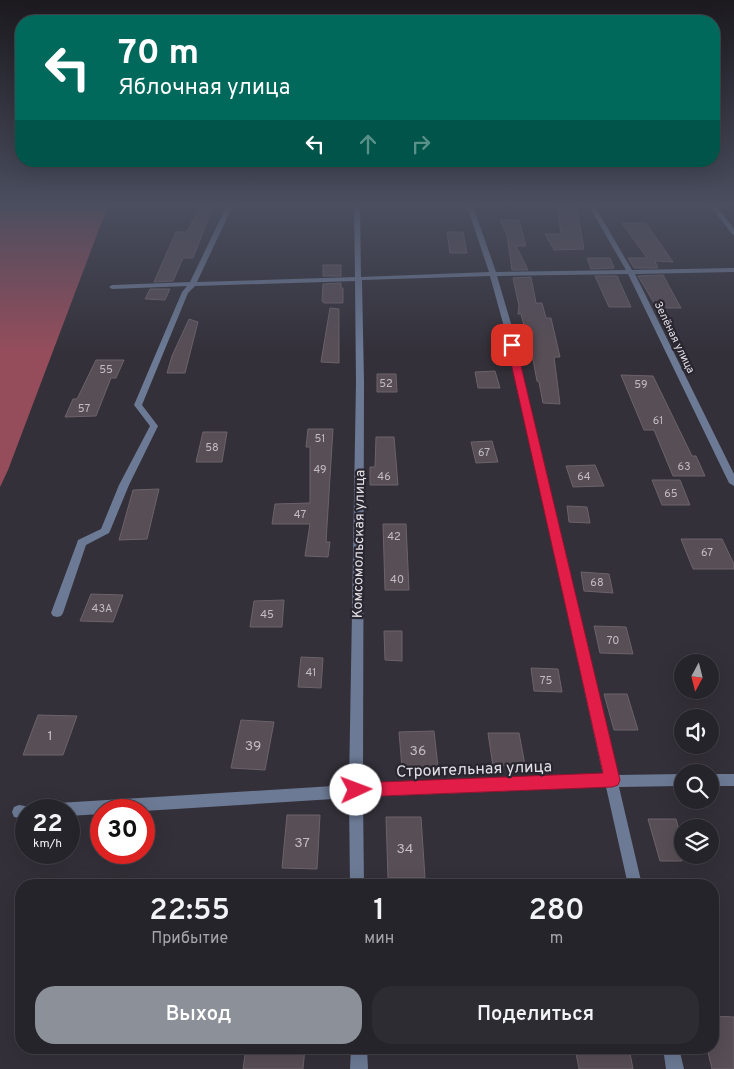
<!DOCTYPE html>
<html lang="ru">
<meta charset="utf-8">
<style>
:root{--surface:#26242b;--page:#2e2c33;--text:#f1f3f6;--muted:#a4a4a9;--line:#424147;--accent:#8c9099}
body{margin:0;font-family:Overpass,sans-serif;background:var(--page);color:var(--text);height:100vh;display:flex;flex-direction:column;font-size:19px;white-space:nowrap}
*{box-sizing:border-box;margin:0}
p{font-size:16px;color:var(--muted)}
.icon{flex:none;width:28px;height:28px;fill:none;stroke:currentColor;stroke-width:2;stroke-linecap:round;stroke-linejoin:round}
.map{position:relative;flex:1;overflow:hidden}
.side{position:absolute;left:15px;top:879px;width:704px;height:175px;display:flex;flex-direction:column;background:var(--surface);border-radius:20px;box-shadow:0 5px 20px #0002,0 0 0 1px var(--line)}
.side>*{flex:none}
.hud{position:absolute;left:15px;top:15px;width:705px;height:152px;border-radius:20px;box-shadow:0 5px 20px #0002,0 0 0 1px var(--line);background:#00695c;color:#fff;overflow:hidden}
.needle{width:32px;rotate:187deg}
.buttons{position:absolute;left:674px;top:654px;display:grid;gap:10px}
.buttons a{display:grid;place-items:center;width:45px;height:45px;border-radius:50%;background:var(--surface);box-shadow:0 5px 20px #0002,0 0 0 1px var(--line);font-size:25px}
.speed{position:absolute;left:15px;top:799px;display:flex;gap:10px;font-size:25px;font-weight:700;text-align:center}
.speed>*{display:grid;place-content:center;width:65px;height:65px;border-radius:50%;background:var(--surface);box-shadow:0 5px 20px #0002,0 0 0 1px var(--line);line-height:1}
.speed small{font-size:12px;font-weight:400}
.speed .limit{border:8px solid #d22;background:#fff;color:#111}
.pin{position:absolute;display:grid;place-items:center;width:42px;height:42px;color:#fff;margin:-21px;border-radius:10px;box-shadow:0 2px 8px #0006}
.me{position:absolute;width:55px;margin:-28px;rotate:88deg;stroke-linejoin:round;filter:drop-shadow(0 0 4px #0008)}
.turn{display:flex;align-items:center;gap:18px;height:105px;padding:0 20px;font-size:22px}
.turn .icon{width:65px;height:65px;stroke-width:2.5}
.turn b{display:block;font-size:35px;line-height:42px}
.lanes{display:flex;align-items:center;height:48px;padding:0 20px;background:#0003;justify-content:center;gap:25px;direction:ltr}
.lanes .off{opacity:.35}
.eta{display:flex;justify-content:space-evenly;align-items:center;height:85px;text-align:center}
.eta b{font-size:30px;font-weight:600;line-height:35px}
.cta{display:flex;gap:10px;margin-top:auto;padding:10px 20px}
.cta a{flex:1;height:58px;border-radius:20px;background:var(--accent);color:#fff;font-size:20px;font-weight:600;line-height:58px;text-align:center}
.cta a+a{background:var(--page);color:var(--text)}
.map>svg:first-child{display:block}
.forest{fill:#964d5b}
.building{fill:#584e56;stroke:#6c626a}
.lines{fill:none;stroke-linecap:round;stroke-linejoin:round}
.minor{fill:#6c7a95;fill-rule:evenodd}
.route{fill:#e11d48;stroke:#92132f}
.labels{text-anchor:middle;stroke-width:4.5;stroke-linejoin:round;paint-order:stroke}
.far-street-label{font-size:11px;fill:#e2e0e6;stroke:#29262f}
.number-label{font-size:11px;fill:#c0bcc2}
.street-label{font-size:14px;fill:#e2e0e6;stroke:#29262f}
.near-number-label{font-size:14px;fill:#c0bcc2}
.near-street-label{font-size:16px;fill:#e2e0e6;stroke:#29262f}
</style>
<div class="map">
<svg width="734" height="1069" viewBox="0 0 734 1069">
<rect width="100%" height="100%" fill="#333039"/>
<polygon class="forest" points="0,203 109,203 8,470 0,487"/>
<g class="building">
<polygon points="202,203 214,203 193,258 183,258 173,281 154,282 176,232 187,232"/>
<polygon points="557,203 570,203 573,209 577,209 584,249 554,250 545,234 561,234"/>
<polygon points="500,220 519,220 526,246 516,246 528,270 512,270 507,235"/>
<polygon points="622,223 646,223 673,262 655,261 658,268 634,268 628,258 647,258"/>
<polygon points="447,232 463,232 467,253 450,253"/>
<polygon points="587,258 610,258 614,268 591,269"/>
<rect x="323" y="265" width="18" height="11"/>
<polygon points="663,275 681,308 657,308 638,276"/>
<polygon points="595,276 617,276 631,307 609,307"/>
<polygon points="531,277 536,303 542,303 546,318 551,318 560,357 554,357 560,404 543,403 539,382 537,381 528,333 526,333 521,314 518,314 519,306 513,278"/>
<polygon points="341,283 341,288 343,288 343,303 324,303 322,301 323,284"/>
<polygon points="150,289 170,289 165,300 145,299"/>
<polygon points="330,308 339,309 339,363 321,362"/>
<polygon points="189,319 198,322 185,373 167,373 172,356"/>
<polygon points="96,360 124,360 116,378 111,378 96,416 65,417 73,399 77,399"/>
<polygon points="495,371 500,388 478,388 475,372"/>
<polygon points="377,374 396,374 397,392 377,392"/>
<polygon points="621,375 653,376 692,456 696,456 705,476 673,476 654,430 644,430"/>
<polygon points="308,429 333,429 326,542 330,542 328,557 305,556 310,524 272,524 275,504 310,503 310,447 306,447"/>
<polygon points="203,432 227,432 222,462 196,462"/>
<polygon points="376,437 394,437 398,485 370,485 370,467 375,467"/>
<polygon points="492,441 498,462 476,463 471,442"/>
<polygon points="595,465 604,486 573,487 566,466"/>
<polygon points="652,480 680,480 690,505 662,505"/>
<polygon points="159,489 147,539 119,540 133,490"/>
<polygon points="567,506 587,507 590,523 569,522"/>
<polygon points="383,524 406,524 409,590 385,590"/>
<polygon points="681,539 722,539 734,564 734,569 693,569"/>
<polygon points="581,572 609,574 613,593 584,591"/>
<polygon points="91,594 123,595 113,622 80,621"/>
<polygon points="284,600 282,627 250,627 254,601"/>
<polygon points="594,626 626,627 633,654 600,653"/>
<polygon points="384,631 402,631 402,661 385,660"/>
<polygon points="301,657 323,658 321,688 298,687"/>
<polygon points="531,668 558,669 562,692 534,691"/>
<polygon points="604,694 627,694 638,730 614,730"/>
<polygon points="38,715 77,716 63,755 23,755"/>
<polygon points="241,720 274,722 265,770 231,768"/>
<polygon points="434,731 438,767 402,768 399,732"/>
<polygon points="488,733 519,733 525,765 493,766"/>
<polygon points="287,815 320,815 317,869 282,868"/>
<polygon points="386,817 421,817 425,878 388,878"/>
<polygon points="648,819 676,819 682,841 682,861 660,861"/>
<polygon points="712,1016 734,1017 734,1069 712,1069 707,1048 712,1048"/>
<polygon points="246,1048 305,1048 303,1069 243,1069"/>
<polygon points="575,1048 629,1048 633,1069 579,1069"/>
</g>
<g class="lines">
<g class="minor">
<path d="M228,203H234L197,282L355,277L354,203H360L361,277L489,272L466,203H472L496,272L626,270L587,203H593L632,270L734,268V272L635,274L734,474V486L729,483L628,274L497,276L512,327L616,775L682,774V786L619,787L642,885H628L606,787L363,797L364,885H350L349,798L144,811L101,810V814L69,816V810H51L53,805L58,803L349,785L356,382L355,281L195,286L188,293L142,405L158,426L129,485L110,531L109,533L86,545L63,613L61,616L57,617L53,616L51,613L77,543L78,540L101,529L119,485L150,426L134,405L182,292L187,286L112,289L109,287L112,285L190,282ZM490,276L504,327L603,775L363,785L364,382L362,280Z"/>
<polygon points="708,203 714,203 734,229 734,235 732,234"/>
<rect x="710" y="774" width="24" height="12"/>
<polygon points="19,805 31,807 32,810 26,810 26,819 14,817 12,812 14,807"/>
<polygon points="351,1048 367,1048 368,1069 350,1069"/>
<polygon points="663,1048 679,1048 684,1069 666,1069"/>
</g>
</g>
<linearGradient id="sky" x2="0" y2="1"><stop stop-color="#1c1a1f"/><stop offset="0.58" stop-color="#4a4e5f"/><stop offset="1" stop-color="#4a4e5f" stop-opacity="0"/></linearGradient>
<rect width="734" height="353" fill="url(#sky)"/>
<polygon class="route" points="509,343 516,345 620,780 618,785 612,787 356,797 351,795 348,790 351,785 356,783 603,773 507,345"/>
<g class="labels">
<g class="far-street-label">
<text transform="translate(675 337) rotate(64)" y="4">Зелёная улица</text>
</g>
<g class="number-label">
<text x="106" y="373">55</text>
<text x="386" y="387">52</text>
<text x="641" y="388">59</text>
<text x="84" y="412">57</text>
<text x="658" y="424">61</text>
<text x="320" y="442">51</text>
<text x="212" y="451">58</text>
<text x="484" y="456">67</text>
<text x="684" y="470">63</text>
<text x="320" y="473">49</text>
<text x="384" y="480">46</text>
<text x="584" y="480">64</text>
<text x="671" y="497">65</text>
<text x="300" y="518">47</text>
<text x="394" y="540">42</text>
<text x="707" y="556">67</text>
<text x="397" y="583">40</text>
<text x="597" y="586">68</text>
<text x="102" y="612">43А</text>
<text x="267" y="618">45</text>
<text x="613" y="644">70</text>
<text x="311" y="676">41</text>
<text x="546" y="684">75</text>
</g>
<g class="street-label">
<text transform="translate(358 544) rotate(-89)" y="5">Комсомольская улица</text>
</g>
<g class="near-number-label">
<text x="50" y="740">1</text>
<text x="253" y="750">39</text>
<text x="418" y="755">36</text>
<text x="302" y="847">37</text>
<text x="405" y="853">34</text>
</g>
<g class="near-street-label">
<text transform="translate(474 768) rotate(-2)" y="6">Строительная улица</text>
</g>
</g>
</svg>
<div class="buttons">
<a><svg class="needle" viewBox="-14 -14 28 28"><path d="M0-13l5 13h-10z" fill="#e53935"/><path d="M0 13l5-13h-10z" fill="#a4a4a9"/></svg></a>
<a><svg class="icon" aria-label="sound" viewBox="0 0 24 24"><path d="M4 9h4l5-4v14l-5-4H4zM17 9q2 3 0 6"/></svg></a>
<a><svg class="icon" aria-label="search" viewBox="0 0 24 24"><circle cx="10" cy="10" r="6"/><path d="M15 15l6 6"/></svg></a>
<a><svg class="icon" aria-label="layers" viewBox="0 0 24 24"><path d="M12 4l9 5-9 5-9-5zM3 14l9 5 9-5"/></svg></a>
</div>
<div class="speed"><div>22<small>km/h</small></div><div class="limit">30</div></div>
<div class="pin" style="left:512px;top:345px;background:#d93025"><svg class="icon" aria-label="arrive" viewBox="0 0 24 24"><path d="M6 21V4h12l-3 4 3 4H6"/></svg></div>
<svg class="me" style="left:356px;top:790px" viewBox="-20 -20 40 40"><circle r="19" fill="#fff"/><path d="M0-13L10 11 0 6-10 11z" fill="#e11d48"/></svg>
<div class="hud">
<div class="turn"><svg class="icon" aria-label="left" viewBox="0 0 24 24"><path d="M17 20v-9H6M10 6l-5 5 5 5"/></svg><div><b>70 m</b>Яблочная улица</div></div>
<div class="lanes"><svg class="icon" aria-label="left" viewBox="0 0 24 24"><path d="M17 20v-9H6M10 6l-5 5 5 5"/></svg><svg class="icon off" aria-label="ahead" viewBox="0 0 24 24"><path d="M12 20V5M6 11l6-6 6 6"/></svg><svg class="icon off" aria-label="right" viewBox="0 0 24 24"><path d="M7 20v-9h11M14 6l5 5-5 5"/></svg></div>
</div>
<section class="side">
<div class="eta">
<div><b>22:55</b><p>Прибытие</p></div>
<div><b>1</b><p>мин</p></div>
<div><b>280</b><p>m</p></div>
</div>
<div class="cta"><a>Выход</a><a>Поделиться</a></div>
</section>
</div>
